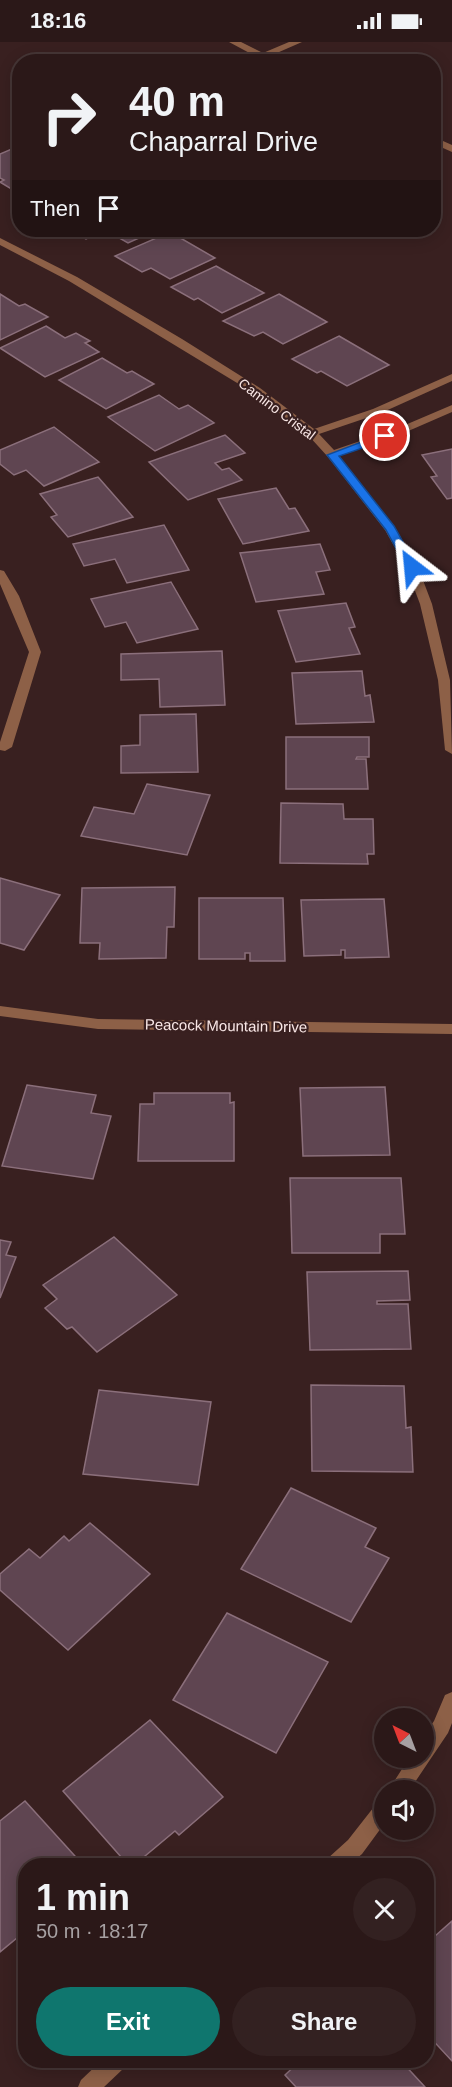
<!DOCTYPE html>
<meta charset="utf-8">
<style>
:root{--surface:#2b1818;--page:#332121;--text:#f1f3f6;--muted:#a6a0a2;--line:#473737;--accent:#0f766e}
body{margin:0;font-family:Helvetica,sans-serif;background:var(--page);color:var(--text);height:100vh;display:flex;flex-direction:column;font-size:22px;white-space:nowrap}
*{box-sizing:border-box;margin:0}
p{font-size:20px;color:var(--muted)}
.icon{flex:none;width:33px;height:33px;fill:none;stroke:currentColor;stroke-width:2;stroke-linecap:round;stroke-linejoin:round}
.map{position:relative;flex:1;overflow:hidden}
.details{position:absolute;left:18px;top:1816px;width:416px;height:210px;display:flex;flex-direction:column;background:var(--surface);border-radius:24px;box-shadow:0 3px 15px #0003,0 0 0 2px var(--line)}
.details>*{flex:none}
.banner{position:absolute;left:12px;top:12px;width:429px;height:183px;border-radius:24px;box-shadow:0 3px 15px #0003,0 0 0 2px var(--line);background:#2b1818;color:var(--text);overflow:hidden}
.needle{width:39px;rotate:318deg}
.controls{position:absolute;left:374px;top:1666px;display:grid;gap:12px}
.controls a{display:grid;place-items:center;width:60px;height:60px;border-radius:50%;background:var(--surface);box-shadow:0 3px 15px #0003,0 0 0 2px var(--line);font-size:30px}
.pin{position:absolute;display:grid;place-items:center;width:51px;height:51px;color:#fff;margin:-26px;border:3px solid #fff;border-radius:50%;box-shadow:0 2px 6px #0007}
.me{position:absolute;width:66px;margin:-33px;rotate:331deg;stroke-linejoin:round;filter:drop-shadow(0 0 4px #0008)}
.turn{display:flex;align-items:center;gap:21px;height:126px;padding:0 18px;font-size:27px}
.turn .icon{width:78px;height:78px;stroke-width:2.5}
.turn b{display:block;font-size:42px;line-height:51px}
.then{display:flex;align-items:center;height:57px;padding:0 18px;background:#0003;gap:12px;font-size:22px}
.round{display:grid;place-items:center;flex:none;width:63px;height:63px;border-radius:32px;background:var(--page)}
.overview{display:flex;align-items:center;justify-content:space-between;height:102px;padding:0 18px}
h1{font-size:36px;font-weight:800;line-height:45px}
.button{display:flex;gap:12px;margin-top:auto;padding:12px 18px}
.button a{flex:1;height:69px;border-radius:36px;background:var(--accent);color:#fff;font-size:24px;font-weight:800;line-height:69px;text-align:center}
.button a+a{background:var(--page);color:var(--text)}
.status{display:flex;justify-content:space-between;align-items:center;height:42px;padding:0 30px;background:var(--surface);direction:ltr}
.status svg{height:16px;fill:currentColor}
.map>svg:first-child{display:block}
.building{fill:#5f4551;stroke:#8b6f7b;stroke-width:1.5}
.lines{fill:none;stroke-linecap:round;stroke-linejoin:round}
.minor{fill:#8d6047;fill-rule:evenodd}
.route{fill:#1a73e8;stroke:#114b97;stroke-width:1.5}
.labels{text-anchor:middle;stroke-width:4.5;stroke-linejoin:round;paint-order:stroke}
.far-street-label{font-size:14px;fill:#f9e7e6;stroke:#392020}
.street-label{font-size:15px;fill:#f9e7e6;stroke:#392020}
</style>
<div class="status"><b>18:16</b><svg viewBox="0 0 49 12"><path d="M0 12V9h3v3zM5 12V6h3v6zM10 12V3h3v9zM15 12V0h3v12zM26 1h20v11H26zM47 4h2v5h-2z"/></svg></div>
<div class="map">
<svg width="452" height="2045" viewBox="0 0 452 2045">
<rect width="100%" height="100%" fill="#392020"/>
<g class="building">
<polygon points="14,106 20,110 20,145 13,148 0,140 4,138 0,136 0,112"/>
<polygon points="69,188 105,188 86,197"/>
<polygon points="110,188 157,188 128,201 112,192 115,190"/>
<polygon points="170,190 215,216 170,237 151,226 142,230 115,214"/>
<polygon points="216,224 264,251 222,271 198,256 194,258 171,245"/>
<polygon points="0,252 19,264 25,262 48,275 0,298"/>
<polygon points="279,252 327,280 283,302 263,290 254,294 223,279"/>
<polygon points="46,284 65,296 76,291 90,299 85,301 99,310 45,335 0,306"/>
<polygon points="339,294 389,323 347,344 321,329 317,331 292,317"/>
<polygon points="102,316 127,331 132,329 154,342 106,367 59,338"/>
<polygon points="159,353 179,367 188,363 214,381 155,409 108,375"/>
<polygon points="54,385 99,420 44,444 26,428 14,433 0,422 0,408"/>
<polygon points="225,393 245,411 215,421 222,428 229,426 242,438 188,458 149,420"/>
<polygon points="452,407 452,456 447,457 431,435 437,434 422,413"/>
<polygon points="98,435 133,475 68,495 51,475 57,473 40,452"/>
<polygon points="276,446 289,467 295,466 309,489 243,502 218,457"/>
<polygon points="164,483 189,528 127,541 115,517 84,524 73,502"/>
<polygon points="320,502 330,528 316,530 324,552 256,560 240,511"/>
<polygon points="171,540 198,587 137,601 126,580 105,585 91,557"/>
<polygon points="346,561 355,585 349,586 360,612 296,620 278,569"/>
<polygon points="222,609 225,663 160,665 159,637 121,638 121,612"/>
<polygon points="362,629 365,654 370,653 374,680 296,682 292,631"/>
<polygon points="196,672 198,730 121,731 121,704 140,703 140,673"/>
<polygon points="286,695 369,695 369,715 357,715 356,717 366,717 368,747 286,747"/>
<polygon points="147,742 210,753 187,813 81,794 94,765 134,772"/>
<polygon points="281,761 343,762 344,777 373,777 374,812 367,812 368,822 280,821"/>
<polygon points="0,836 60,853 24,908 0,901"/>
<polygon points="175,845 174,885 167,885 166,916 99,917 100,901 80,901 82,846"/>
<polygon points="199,856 283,856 285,919 250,919 250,911 245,911 245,917 199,917"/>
<polygon points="384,857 389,915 345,916 345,908 341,908 341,913 304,914 301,858"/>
<polygon points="27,1043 96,1053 91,1071 111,1074 93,1137 2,1124"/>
<polygon points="385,1045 390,1113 303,1114 300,1046"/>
<polygon points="154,1051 230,1051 230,1061 234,1060 234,1119 138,1119 140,1062 154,1062"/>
<polygon points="290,1136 401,1136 405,1192 380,1192 380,1211 292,1211"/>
<polygon points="114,1195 177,1253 97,1310 72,1285 67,1287 45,1266 57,1257 43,1243"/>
<polygon points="0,1198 11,1200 6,1213 16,1215 0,1256"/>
<polygon points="408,1229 410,1258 377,1259 377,1262 408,1262 411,1307 310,1308 307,1230"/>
<polygon points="311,1343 404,1344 406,1386 411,1385 413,1430 312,1429"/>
<polygon points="99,1348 211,1360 198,1443 83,1432"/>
<polygon points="291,1446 376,1486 365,1505 389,1516 351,1580 241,1527"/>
<polygon points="90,1481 150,1532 68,1608 0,1548 0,1532 29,1507 40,1516 64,1494 69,1499"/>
<polygon points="227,1571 328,1620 276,1711 173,1658"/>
<polygon points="150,1678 223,1755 179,1793 175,1789 133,1824 129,1824 63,1749"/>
<polygon points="25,1759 84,1824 26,1824 26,1894 23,1891 0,1910 0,1779"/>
<polygon points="452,1879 452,2019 426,1991 426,1902"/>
<polygon points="300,2019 401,2019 425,2045 296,2045 285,2033"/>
</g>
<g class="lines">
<g class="minor">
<polygon points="229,0 241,0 263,11 289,0 302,0 270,14 278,20 266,20"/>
<polygon points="434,95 452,103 452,110 434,102"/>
<polygon points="0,196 77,235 182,297 260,346 314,387 373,367 452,332 452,339 381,371 319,392 334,408 398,386 452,363 452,370 406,390 339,414 396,487 418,525 432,562 450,638 452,712 445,708 438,638 420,562 406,525 385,488 328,415 308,393 252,350 69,239 0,203"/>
<polygon points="0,528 4,529 19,554 41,610 12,705 5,709 0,708 0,700 29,610 0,542"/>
<polygon points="0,964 98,977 452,982 452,992 98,987 0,974"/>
<polygon points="452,1650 452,1681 448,1691 409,1749 388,1749 409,1716 423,1716 423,1695 434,1679 445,1653"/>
<polygon points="384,1758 384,1782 362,1812 348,1824 324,1824 327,1817 348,1798 377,1761"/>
<polygon points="101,2019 127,2019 124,2026 104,2045 78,2045 81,2038"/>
</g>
</g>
<polygon class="route" points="385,391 390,394 389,397 339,414 394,484 417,525 412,528 406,525 386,488 327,413"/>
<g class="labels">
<g class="far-street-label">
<text transform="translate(277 367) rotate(37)" y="5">Camino Cristal</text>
</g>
<g class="street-label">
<text transform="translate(226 984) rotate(1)" y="5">Peacock Mountain Drive</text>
</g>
</g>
</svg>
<div class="controls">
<a><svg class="needle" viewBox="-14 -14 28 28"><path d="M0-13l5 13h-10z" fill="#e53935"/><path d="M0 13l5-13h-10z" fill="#a6a0a2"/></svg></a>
<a><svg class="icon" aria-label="sound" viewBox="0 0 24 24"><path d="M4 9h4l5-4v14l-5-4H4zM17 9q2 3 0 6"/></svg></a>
</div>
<div class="pin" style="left:385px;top:394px;background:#d93025"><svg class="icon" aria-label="arrive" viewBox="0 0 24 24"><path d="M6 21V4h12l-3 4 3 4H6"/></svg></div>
<svg class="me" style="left:412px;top:525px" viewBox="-20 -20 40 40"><path d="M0-17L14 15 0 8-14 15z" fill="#1a73e8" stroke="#fff" stroke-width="4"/></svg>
<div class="banner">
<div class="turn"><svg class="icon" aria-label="right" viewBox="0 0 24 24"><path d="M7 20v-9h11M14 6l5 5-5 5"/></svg><div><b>40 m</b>Chaparral Drive</div></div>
<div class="then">Then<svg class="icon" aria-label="arrive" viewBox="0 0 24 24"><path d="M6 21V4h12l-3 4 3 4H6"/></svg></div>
</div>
<section class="details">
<div class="overview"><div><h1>1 min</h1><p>50 m · 18:17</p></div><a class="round"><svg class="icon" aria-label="close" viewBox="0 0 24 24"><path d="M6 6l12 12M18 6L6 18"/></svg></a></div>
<div class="button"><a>Exit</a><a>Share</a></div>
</section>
</div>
